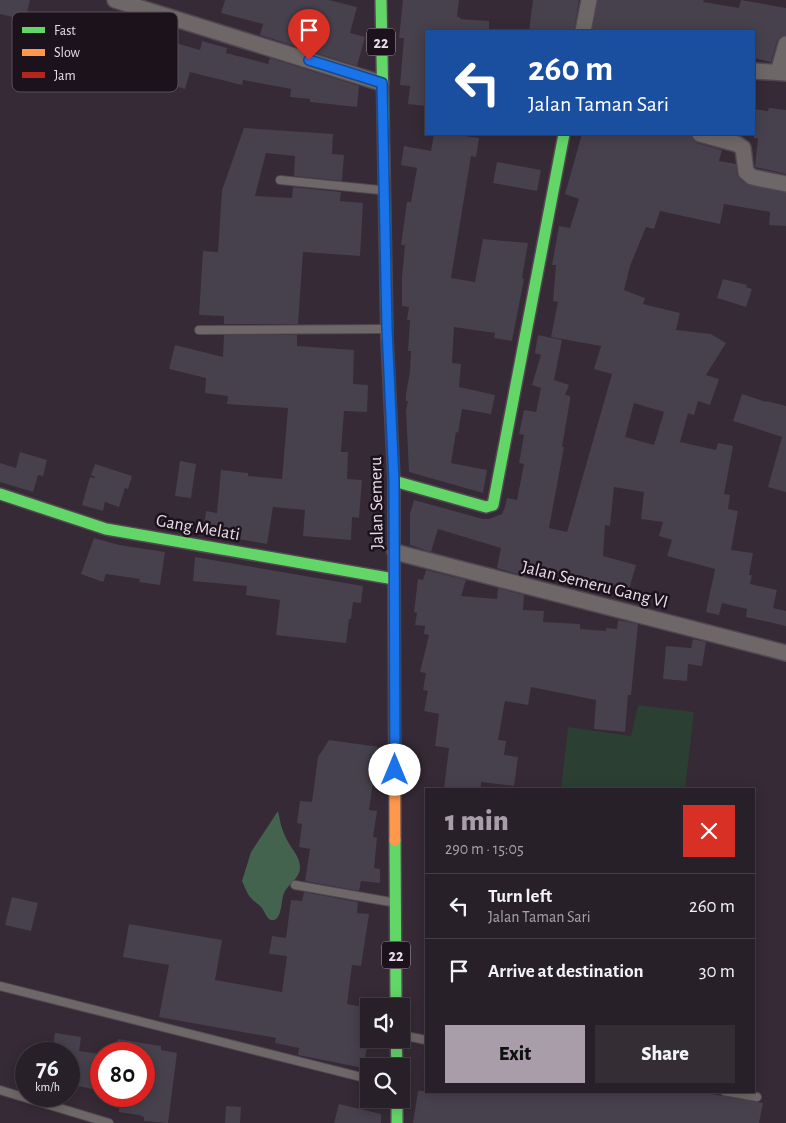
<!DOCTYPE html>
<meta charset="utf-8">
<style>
:root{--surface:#282028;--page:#342d34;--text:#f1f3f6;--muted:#a5a3a8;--line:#443e45;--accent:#aa9daa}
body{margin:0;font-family:"Alegreya Sans",sans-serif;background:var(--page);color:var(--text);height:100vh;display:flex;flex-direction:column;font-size:19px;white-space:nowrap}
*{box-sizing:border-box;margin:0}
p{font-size:16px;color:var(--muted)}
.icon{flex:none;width:28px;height:28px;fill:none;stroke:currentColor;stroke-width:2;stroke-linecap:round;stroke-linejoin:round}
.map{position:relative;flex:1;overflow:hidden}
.sheet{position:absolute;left:425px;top:788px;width:330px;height:305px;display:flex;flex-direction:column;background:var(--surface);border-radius:0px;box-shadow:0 2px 12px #0003,0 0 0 1px var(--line)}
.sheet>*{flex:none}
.banner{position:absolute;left:425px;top:30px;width:330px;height:105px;border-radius:0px;box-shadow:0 2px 12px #0003,0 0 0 1px var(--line);background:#1a4fa0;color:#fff;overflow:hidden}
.controls{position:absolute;left:360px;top:998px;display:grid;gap:10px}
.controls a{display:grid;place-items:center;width:50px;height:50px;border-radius:0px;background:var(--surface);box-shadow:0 2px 12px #0003,0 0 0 1px var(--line);font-size:25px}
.speed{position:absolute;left:15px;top:1042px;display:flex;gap:10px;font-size:25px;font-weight:700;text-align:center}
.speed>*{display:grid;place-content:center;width:65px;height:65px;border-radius:50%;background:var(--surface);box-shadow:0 2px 12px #0003,0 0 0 1px var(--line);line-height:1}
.speed small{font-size:12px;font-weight:400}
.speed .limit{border:8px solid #d22;background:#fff;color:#111}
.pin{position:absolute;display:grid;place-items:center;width:42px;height:42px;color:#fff;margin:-51px -21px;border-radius:50% 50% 50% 0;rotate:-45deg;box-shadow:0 0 5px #0007}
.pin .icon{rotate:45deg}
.me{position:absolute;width:55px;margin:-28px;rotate:0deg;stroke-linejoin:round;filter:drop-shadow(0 0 4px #0008)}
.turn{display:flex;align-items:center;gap:18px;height:105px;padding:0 20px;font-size:22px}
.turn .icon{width:65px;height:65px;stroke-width:2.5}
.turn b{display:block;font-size:35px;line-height:42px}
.round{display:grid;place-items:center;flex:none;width:52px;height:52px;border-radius:0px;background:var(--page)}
.overview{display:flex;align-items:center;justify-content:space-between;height:85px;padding:0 20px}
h1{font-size:30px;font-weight:800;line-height:38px;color:var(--accent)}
.primary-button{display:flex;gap:10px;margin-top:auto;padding:10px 20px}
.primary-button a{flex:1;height:58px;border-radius:0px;background:var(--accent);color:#111;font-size:20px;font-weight:800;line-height:58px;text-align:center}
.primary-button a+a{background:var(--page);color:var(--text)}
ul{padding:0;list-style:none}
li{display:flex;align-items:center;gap:15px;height:65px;padding:0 20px;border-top:1px solid var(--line)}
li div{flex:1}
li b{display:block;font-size:19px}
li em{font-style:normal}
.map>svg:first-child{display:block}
.green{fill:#2b3f32}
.forest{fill:#44634f}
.building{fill:#46414c;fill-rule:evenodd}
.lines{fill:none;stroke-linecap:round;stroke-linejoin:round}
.lane-casing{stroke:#514751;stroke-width:10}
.street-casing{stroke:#514751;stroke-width:18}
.fast-casing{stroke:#514751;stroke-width:14}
.slow-casing{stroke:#514751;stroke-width:14}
.jam-casing{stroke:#514751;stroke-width:14}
.lane{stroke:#6d6767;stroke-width:8}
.street{stroke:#6d6767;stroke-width:15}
.fast{stroke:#63d668;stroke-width:11}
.slow{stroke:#ff974d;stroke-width:11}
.jam{stroke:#b3261e;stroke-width:11}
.route-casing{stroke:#114b97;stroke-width:12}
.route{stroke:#1a73e8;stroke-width:9}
.labels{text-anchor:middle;stroke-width:5;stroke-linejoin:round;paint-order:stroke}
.shield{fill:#1c121b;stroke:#ac9fab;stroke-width:1}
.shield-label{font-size:16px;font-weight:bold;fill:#e9dbe9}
.street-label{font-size:18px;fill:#e9dbe9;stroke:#1c121b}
.key{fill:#1c121b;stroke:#5a4e59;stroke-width:1}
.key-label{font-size:14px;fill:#e9dbe9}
</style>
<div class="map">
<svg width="786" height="1123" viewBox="0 0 786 1123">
<rect width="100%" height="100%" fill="#352a35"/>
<polygon class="green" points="638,705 694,712 685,789 561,789 568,727 631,736"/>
<path class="forest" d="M278,811C280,821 282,831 287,840C292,850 300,856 300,868C300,878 288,884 284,893C281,900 282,915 276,919C268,924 265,912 262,908C259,904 254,902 251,898C247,894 245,887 242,881L251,852Z"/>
<g class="building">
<polygon points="0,0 30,0 25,20 0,14"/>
<polygon points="225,0 329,0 357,7 350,33 365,37 357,66 260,35 263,24 221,13"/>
<polygon points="403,0 459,0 457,17 460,17 460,19 489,21 489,31 426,31 426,106 408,104 410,86 400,85 404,38 399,38"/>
<polygon points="533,0 579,0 574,31 529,31"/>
<polygon points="598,0 704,0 703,2 739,8 741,0 786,8 786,35 780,37 777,41 771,62 754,58 754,31 592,31"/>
<polygon points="202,41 227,48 226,53 268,64 270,58 359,86 357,107 310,102 310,99 290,97 291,89 243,80 242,85 190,72 185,89 159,81 158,86 137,80 147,45 170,51 172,42 200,50"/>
<polygon points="769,108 786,110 786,174 755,167 758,138 754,138 754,109 768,111"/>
<polygon points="244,128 333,134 332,154 344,155 342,181 294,176 295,156 266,153 255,196 292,198 293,187 341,192 340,201 363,203 360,256 303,252 298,324 224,324 224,316 199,315 203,251 218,252 222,190"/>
<polygon points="434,134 450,134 479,138 476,157 471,156 451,278 475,282 483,239 528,243 522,278 524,279 512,341 494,338 495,333 454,327 452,363 461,364 459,387 495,395 491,414 462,409 458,433 456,432 451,463 487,470 483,493 409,472 406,411 408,401 406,401 406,395 410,371 411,351 408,351 410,320 407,320 409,307 402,306 402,277 405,245 401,245 407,202 411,202 417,168 401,165 404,146 431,151"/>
<path d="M582,134H691L693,140L697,143L722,150L719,161L736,164L737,174L740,179L746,184L786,193V226L769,225L770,212L724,204L720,224L660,211L654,229L646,227L630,266L624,290L645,298L643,304L680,313L676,330L711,334L726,343L706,375L719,379L710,405L698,401L694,415L688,413L680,442L716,450L718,443L733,446L724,494L730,495L728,509L738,511L731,550L753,553L749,575H752L750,584L777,590L773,608L786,611V626L746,617L747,609L722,603L719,615L706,612L715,569L667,556L672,540L659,536L663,522L641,519L644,492L614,487L610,526L605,525L603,556L636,565L629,590L600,583L599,587L567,579L568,574L526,564L525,576L497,568L501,548L438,529L431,552L410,545V514L414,500L483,519H489L502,514L505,507L507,498L517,500L524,464L519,463L524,435L519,434L524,410L536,412L541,388L532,385L541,355L535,353L538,335L562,340L554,380L569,385L565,395L570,396V400L562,447H564L549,528L567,532L612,374L594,369L601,346L551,337L558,302L553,301L556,265H552L559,226L570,228L579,199L565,194ZM634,403L664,412L654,445L625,437Z"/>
<polygon points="497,162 541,170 537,191 493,183"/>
<polygon points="723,279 747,285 746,287 752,289 746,307 717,298"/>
<polygon points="224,335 297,335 297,346 354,350 353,384 368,385 367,412 344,411 341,452 348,452 347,479 362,480 359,518 352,517 351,540 303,536 305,510 273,507 267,544 203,533 206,511 217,513 221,470 248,473 248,476 282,479 288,408 227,404 228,396 205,393 206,378 169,369 175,345 223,357"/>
<polygon points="742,394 766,402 766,401 786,406 786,492 768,487 782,437 733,421"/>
<polygon points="20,452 47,460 43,476 38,475 33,492 0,482 0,463 16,468"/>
<polygon points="180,461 196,464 191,498 175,496"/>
<polygon points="95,464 132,476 128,489 125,488 119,507 105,502 103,511 82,505 90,477 95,478 95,477 91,475"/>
<polygon points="94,538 119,545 165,552 160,585 139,582 140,579 106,574 103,582 81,574"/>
<polygon points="195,557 363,586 361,603 353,602 351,619 349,619 346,643 276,635 280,600 246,595 247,586 193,581"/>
<polygon points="426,570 466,580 461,596 497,599 498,588 524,595 523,610 544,611 543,622 580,624 580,629 606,631 606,628 617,629 618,620 638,624 631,695 628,695 625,732 594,729 596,700 531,687 528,705 505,701 498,740 506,741 504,755 518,757 514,786 481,782 481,789 444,789 449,748 435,746 439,714 424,711 428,691 423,690 426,673 420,672 429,635 424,634 425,626 415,625 417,613 414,612 418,579 423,580"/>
<polygon points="693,639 706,642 702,666 688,664 687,681 663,679 666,646 691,648"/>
<polygon points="329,740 379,747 376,782 373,782 369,810 377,811 373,837 377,838 374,868 380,869 380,883 361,881 359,891 305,881 310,849 299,847 302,824 297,823 300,801 312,802 318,757"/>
<polygon points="304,892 358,902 357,913 369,914 361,966 352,965 347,1004 369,1008 369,1036 363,1068 298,1055 299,1048 275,1043 276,1038 159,1017 169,965 123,957 129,924 222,940 215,980 282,992 287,956 269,954 272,936 286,938 291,900 302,901"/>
<polygon points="12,897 38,903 31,931 5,925"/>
<polygon points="55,1033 81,1037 79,1051 101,1054 101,1091 69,1084 69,1054 52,1054"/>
<polygon points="118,1039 161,1046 161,1050 177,1053 168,1123 144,1121 144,1117 139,1115 119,1112 121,1096 144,1096 144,1054 116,1052"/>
<polygon points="418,1091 695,1091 763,1103 759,1123 413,1123"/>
<polygon points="339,1104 381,1114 381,1123 334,1123"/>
<polygon points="226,1106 241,1107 240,1123 225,1123"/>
</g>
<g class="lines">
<g class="lane-casing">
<g id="lane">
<polyline points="280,180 380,190"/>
<polyline points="199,330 383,329"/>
<polyline points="295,885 391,902"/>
<polyline points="0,986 369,1079"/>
<polyline points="401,1035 426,1040"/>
<polyline points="0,1090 109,1123"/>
<polyline points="724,1091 757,1097"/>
</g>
</g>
<g class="street-casing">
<g id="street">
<polyline points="115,0 381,83"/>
<polyline points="583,31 589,0"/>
<polyline points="754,71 786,73"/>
<polyline points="778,72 786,44"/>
<polyline points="700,134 737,144 743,148 746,172 752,177 786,184"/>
<polyline points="395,552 786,653"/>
</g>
</g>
<g class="fast-casing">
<g id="fast">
<polyline points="381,0 387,339"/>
<polyline points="394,481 486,507 493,505 564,134"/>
<polyline points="0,494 106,529 394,579"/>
<polyline points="395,840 396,1006"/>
<polyline points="396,1039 397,1066"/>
<polyline points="397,1099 397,1123"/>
</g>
</g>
<g class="slow-casing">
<polyline id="slow" points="394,550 395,840"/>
</g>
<g class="jam-casing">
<polyline id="jam" points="387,339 394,481 394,550"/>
</g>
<use href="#lane" class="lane"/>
<use href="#street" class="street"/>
<use href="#fast" class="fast"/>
<use href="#slow" class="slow"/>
<use href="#jam" class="jam"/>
</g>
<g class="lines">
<g class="route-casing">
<polyline id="route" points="309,60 382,83 387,329 394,481 395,770"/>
</g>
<use href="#route" class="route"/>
</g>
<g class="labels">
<g class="shield">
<rect x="367" y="28.5" width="28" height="27" rx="4"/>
<rect x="382" y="941.5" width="28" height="27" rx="4"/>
</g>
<g class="shield-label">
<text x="381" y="48">22</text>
<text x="396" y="961">22</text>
</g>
<g class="street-label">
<text transform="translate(376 503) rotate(-91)" y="6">Jalan Semeru</text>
<text transform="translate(198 527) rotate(10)" y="6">Gang Melati</text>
<text transform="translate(595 584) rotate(14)" y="6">Jalan Semeru Gang VI</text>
</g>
</g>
<rect x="12" y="12" width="166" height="80" rx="8" class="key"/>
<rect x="22" y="27" width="23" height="6" fill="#63d668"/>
<rect x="22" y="49" width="23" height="7" fill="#ff974d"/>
<rect x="22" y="72" width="23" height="6" fill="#b3261e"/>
<g class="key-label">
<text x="54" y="35">Fast</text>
<text x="54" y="57">Slow</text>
<text x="54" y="80">Jam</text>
</g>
</svg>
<div class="controls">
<a><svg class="icon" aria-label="sound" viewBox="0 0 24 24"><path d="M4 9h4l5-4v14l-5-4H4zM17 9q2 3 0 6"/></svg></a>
<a><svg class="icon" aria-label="search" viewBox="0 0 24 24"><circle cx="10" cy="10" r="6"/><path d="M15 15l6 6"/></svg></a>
</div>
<div class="speed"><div>76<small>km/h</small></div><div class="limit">80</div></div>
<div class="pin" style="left:309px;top:60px;background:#d93025"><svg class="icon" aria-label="arrive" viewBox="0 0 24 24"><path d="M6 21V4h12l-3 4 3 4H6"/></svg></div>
<svg class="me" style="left:395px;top:770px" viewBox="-20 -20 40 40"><circle r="19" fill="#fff"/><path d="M0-13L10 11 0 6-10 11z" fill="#1a73e8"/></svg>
<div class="banner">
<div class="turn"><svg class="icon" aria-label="left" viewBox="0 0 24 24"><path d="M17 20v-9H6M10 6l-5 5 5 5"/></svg><div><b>260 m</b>Jalan Taman Sari</div></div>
</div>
<section class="sheet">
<div class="overview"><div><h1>1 min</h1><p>290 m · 15:05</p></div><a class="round" style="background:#d93025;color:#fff"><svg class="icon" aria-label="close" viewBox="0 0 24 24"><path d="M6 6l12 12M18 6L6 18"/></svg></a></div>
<ul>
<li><svg class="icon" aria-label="left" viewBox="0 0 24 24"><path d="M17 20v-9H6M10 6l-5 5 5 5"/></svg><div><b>Turn left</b><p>Jalan Taman Sari</p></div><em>260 m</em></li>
<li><svg class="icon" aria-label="arrive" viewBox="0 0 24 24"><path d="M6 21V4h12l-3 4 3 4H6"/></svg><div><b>Arrive at destination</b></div><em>30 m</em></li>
</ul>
<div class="primary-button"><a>Exit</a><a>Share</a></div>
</section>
</div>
